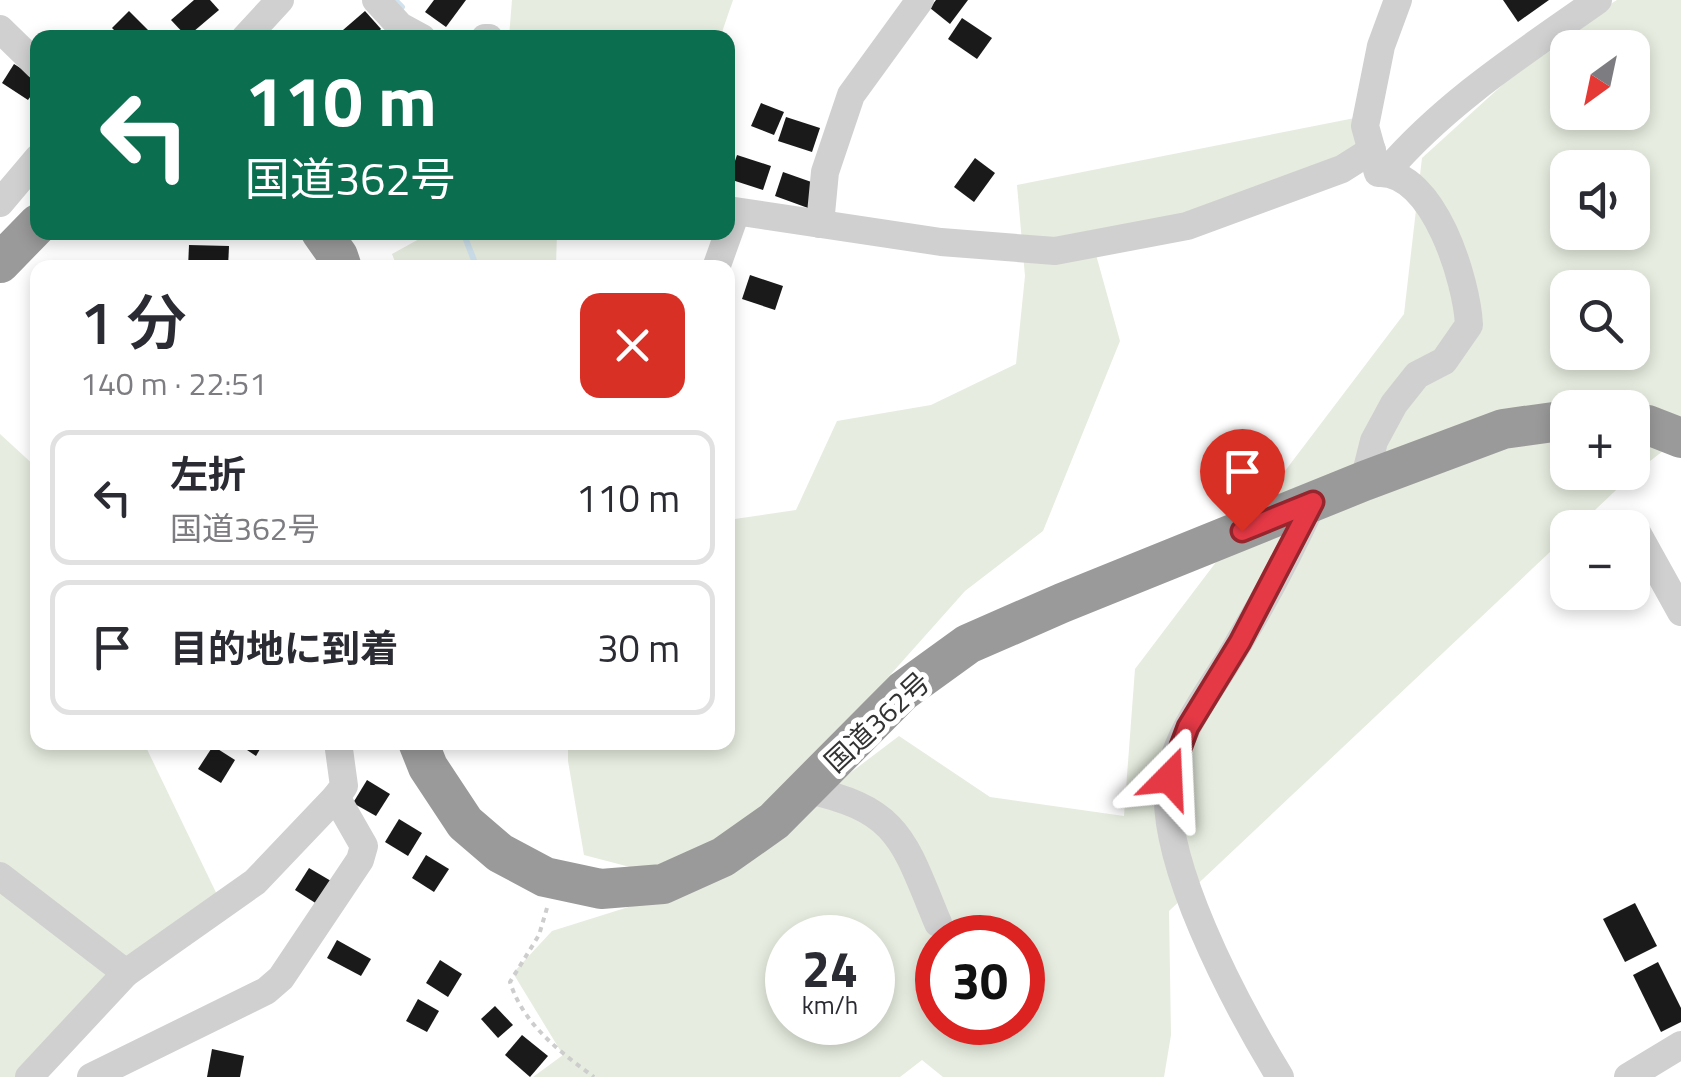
<!DOCTYPE html>
<html lang="ja">
<meta charset="utf-8">
<style>
:root{--surface:#fff;--page:#f7f7f7;--text:#2b2b33;--muted:#7c7c81;--line:#e1e1e2}
body{margin:0;font-family:"Titillium Web","Noto Sans JP",sans-serif;background:var(--page);color:var(--text);height:100vh;display:flex;flex-direction:column;font-size:38px;white-space:nowrap}
*{box-sizing:border-box;margin:0}
p{font-size:32px;color:var(--muted)}
.icon{flex:none;width:55px;height:55px;fill:none;stroke:currentColor;stroke-width:2;stroke-linecap:round;stroke-linejoin:round}
.map{position:relative;flex:1;overflow:hidden}
.panel{position:absolute;left:30px;top:260px;width:705px;height:490px;display:flex;flex-direction:column;background:var(--surface);border-radius:20px;box-shadow:0 5px 15px #0003}
.panel>*{flex:none}
.banner{position:absolute;left:30px;top:30px;width:705px;height:210px;border-radius:20px;box-shadow:0 5px 15px #0003;background:#0b6e4f;color:#fff;overflow:hidden}
.needle{width:65px;rotate:213deg}
.fabs{position:absolute;left:1550px;top:30px;display:grid;gap:20px}
.fabs a{display:grid;place-items:center;width:100px;height:100px;border-radius:20px;background:var(--surface);box-shadow:0 5px 15px #0003;font-size:50px}
.speed{position:absolute;left:765px;top:915px;display:flex;gap:20px;font-size:50px;font-weight:700;text-align:center}
.speed>*{display:grid;place-content:center;width:130px;height:130px;border-radius:50%;background:var(--surface);box-shadow:0 5px 15px #0003;line-height:1}
.speed small{font-size:25px;font-weight:400}
.speed .limit{border:15px solid #d22;background:#fff;color:#111}
.pin{position:absolute;display:grid;place-items:center;width:85px;height:85px;color:#fff;margin:-102px -42px;border-radius:50% 50% 50% 0;rotate:-45deg;box-shadow:0 0 10px #0007}
.pin .icon{rotate:45deg}
.me{position:absolute;width:110px;margin:-55px;rotate:21deg;stroke-linejoin:round;filter:drop-shadow(0 0 8px #0008)}
.turn{display:flex;align-items:center;gap:35px;height:210px;padding:0 50px;font-size:45px}
.turn .icon{width:130px;height:130px;stroke-width:2.5}
.turn b{display:block;font-size:70px;line-height:85px}
.round{display:grid;place-items:center;flex:none;width:105px;height:105px;border-radius:20px;background:var(--page)}
.head{display:flex;align-items:center;justify-content:space-between;height:170px;padding:0 50px}
h1{font-size:60px;font-weight:600;line-height:75px}
ul{padding:0;list-style:none}
li{display:flex;align-items:center;gap:30px;height:135px;margin:0 20px 15px;padding:0 30px;border:5px solid var(--line);border-radius:20px}
li div{flex:1}
li b{display:block;font-size:38px}
li em{font-style:normal}
.map>svg:first-child{display:block}
.green{fill:#e6ecdf;fill-rule:evenodd}
.lines{fill:none;stroke-linecap:round;stroke-linejoin:round}
.stream{stroke:#cfe2ee;stroke-width:6}
.building{fill:#1a1a1a}
.path{stroke:#cdcdcd;stroke-width:4;stroke-dasharray:5 5;stroke-linecap:butt}
.minor{stroke:#d0d0d0;stroke-width:28}
.highway{stroke:#9a9a9a;stroke-width:40}
.route-casing{stroke:#96252e;stroke-width:25}
.route{stroke:#e63946;stroke-width:18}
.labels{text-anchor:middle;stroke-width:10;stroke-linejoin:round;paint-order:stroke}
.street-label{font-size:28px;fill:#333;stroke:#fff}
</style>
<div class="map">
<svg width="1681" height="1077" viewBox="0 0 1681 1077">
<rect width="100%" height="100%" fill="#fff"/>
<g class="green">
<polygon points="512,0 733,0 720,38 509,37"/>
<path d="M1617,0H1681V437L1632,475L1577,527L1568,528L1567,536L1169,911L1171,1035L1164,1077H943L922,1060L900,1077H533L563,1055L513,973L552,931L705,883L899,736L990,797L1124,816L1135,669L1404,314L1422,158L1552,40ZM1568,48H1632V112H1568ZM1568,168H1632V232H1568ZM1568,288H1632V352H1568ZM1568,408H1632V472H1568ZM788,938H872V1022H788ZM938,938H1022V1022H938Z"/>
<polygon points="1360,117 1359,143 1310,181 1093,244 1120,341 1043,531 965,591 809,766 725,838 649,872 584,855 568,761 568,743 728,742 728,520 796,510 837,421 931,405 1016,364 1025,276 1017,185"/>
<polygon points="430,233 557,233 556,267 397,267 392,254"/>
<polygon points="0,434 37,468 38,742 144,743 222,905 16,1077 0,1077"/>
</g>
<g class="lines">
<g class="stream">
<polyline points="395,0 402,7"/>
<polyline points="463,232 477,268"/>
</g>
</g>
<g class="building">
<polygon points="194,0 210,0 219,10 187,37 171,20"/>
<polygon points="434,0 466,0 446,27 425,12"/>
<polygon points="936,0 968,0 950,24 930,8"/>
<polygon points="1503,0 1549,0 1518,22"/>
<polygon points="129,11 156,38 122,38 112,28"/>
<polygon points="365,11 381,29 372,38 349,38 343,30"/>
<polygon points="962,18 992,38 977,59 948,39"/>
<polygon points="14,64 38,79 38,86 28,100 2,83"/>
<polygon points="761,103 784,112 774,135 751,126"/>
<polygon points="786,117 820,128 812,152 778,141"/>
<polygon points="737,155 771,166 763,190 729,179"/>
<polygon points="975,158 995,173 974,202 954,187"/>
<polygon points="783,172 817,184 808,208 775,196"/>
<polygon points="189,245 229,246 228,268 188,268"/>
<polygon points="750,275 783,286 775,310 742,299"/>
<polygon points="235,742 264,742 256,756"/>
<polygon points="213,746 235,760 221,783 198,769"/>
<polygon points="367,780 390,794 376,816 353,803"/>
<polygon points="399,819 422,833 408,856 385,842"/>
<polygon points="426,855 449,869 434,892 412,878"/>
<polygon points="309,868 331,881 317,904 295,890"/>
<polygon points="1635,903 1657,946 1625,962 1603,919"/>
<polygon points="337,940 371,959 361,976 327,958"/>
<polygon points="440,960 462,974 448,997 426,983"/>
<polygon points="1658,962 1681,1008 1681,1022 1661,1032 1633,975"/>
<polygon points="418,999 439,1011 427,1032 406,1021"/>
<polygon points="495,1006 513,1025 498,1038 481,1019"/>
<polygon points="522,1035 548,1056 530,1077 505,1055"/>
<polygon points="212,1049 244,1056 240,1077 207,1077"/>
</g>
<g class="lines">
<path class="path" d="M547,908L539,935L510,982C523,1024 560,1052 594,1077"/>
<g class="minor">
<polyline points="376,0 400,26 422,38"/>
<polyline points="0,29 38,66"/>
<polyline points="245,38 280,0"/>
<polyline points="485,38 489,38"/>
<path d="M1386,172C1446,102 1523,53 1598,0"/>
<polyline points="0,203 38,158"/>
<polyline points="728,210 941,242 1055,251 1187,226 1342,169 1372,150"/>
<polyline points="820,224 825,172 851,95 920,0"/>
<polyline points="716,268 736,212"/>
<path d="M1364,481L1374,441L1394,404L1417,375L1444,361L1469,325C1467,282 1434,170 1378,173L1365,126L1381,46L1398,0"/>
<polyline points="1635,529 1681,612"/>
<path d="M805,789C900,810 903,839 938,923"/>
<polyline points="0,876 126,973"/>
<polyline points="29,1077 126,973 255,882 336,797 344,786 338,742"/>
<polyline points="91,1077 266,991 281,978 360,860 364,846 336,797"/>
<path d="M1280,1077C1238,1008 1153,853 1170,773C1180,726 1215,685 1238,644C1265,599 1291,550 1313,502"/>
<polyline points="1628,1077 1681,1045"/>
</g>
<g class="highway">
<polyline points="321,232 338,256 342,268"/>
<polyline points="0,263 38,224"/>
<polyline points="1632,424 1648,425 1681,438"/>
<polyline points="418,742 428,767 465,823 500,853 545,877 601,889 663,884 723,857 774,821 903,691 968,644 1062,603 1364,481 1503,429 1568,420"/>
</g>
</g>
<g class="lines">
<g class="route-casing">
<polyline id="route" points="1169,778 1188,727 1240,642 1313,502 1242,531"/>
</g>
<use href="#route" class="route"/>
</g>
<g class="labels">
<g class="street-label">
<text transform="translate(877 722) rotate(-43)" y="10">国道362号</text>
</g>
</g>
</svg>
<div class="fabs">
<a><svg class="needle" viewBox="-14 -14 28 28"><path d="M0-13l5 13h-10z" fill="#e53935"/><path d="M0 13l5-13h-10z" fill="#7c7c81"/></svg></a>
<a><svg class="icon" aria-label="sound" viewBox="0 0 24 24"><path d="M4 9h4l5-4v14l-5-4H4zM17 9q2 3 0 6"/></svg></a>
<a><svg class="icon" aria-label="search" viewBox="0 0 24 24"><circle cx="10" cy="10" r="6"/><path d="M15 15l6 6"/></svg></a>
<a>+</a>
<a>−</a>
</div>
<div class="speed"><div>24<small>km/h</small></div><div class="limit">30</div></div>
<div class="pin" style="left:1242px;top:531px;background:#d93025"><svg class="icon" aria-label="arrive" viewBox="0 0 24 24"><path d="M6 21V4h12l-3 4 3 4H6"/></svg></div>
<svg class="me" style="left:1169px;top:778px" viewBox="-20 -20 40 40"><path d="M0-17L14 15 0 8-14 15z" fill="#e63946" stroke="#fff" stroke-width="4"/></svg>
<div class="banner">
<div class="turn"><svg class="icon" aria-label="left" viewBox="0 0 24 24"><path d="M17 20v-9H6M10 6l-5 5 5 5"/></svg><div><b>110 m</b>国道362号</div></div>
</div>
<section class="panel">
<div class="head"><div><h1>1 分</h1><p>140 m · 22:51</p></div><a class="round" style="background:#d93025;color:#fff"><svg class="icon" aria-label="close" viewBox="0 0 24 24"><path d="M6 6l12 12M18 6L6 18"/></svg></a></div>
<ul>
<li><svg class="icon" aria-label="left" viewBox="0 0 24 24"><path d="M17 20v-9H6M10 6l-5 5 5 5"/></svg><div><b>左折</b><p>国道362号</p></div><em>110 m</em></li>
<li><svg class="icon" aria-label="arrive" viewBox="0 0 24 24"><path d="M6 21V4h12l-3 4 3 4H6"/></svg><div><b>目的地に到着</b></div><em>30 m</em></li>
</ul>
</section>
</div>
